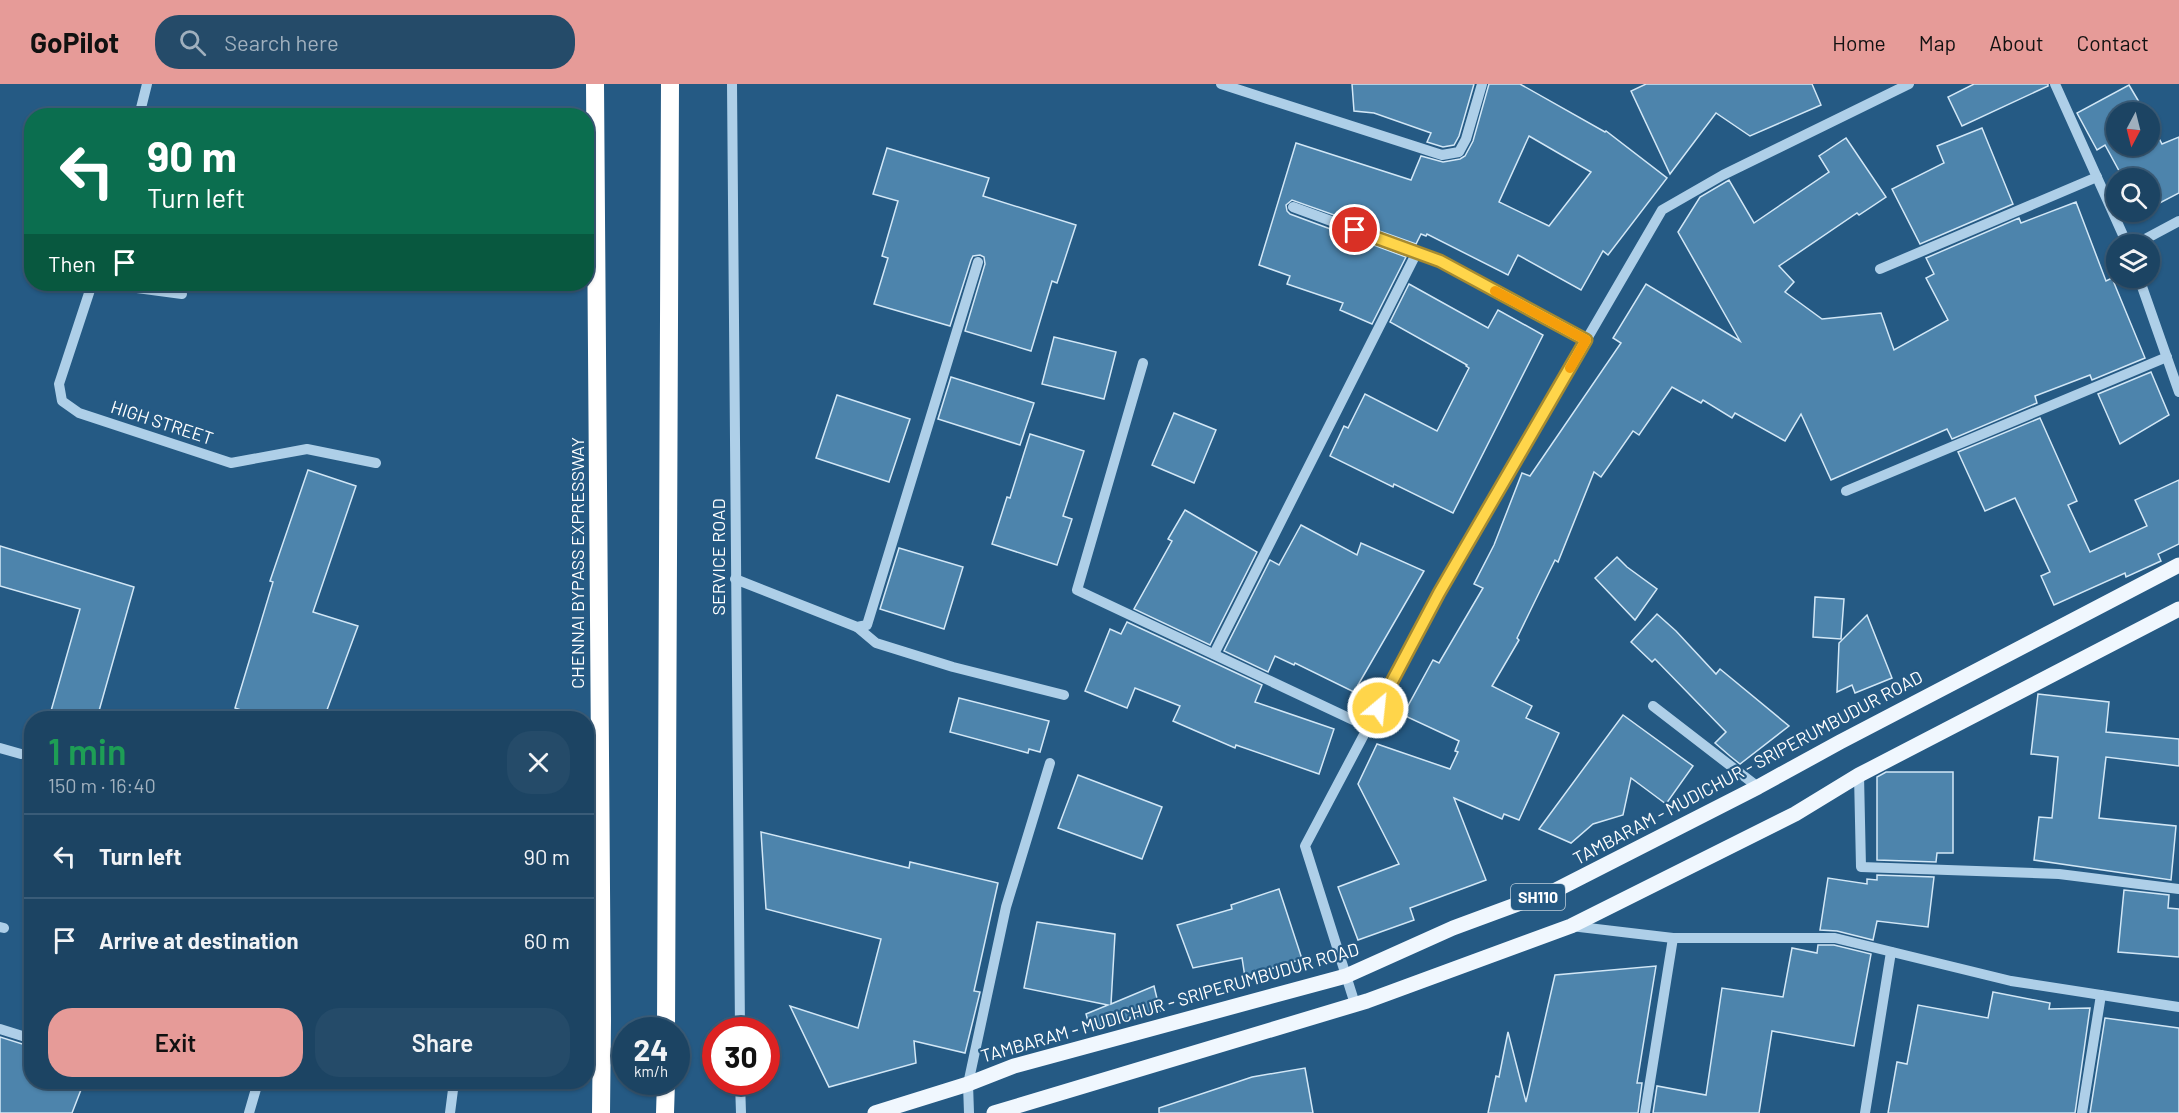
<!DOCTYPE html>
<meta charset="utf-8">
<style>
:root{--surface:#1c4463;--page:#254b69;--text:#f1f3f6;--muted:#a0b0be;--line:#3a5c78;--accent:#e69b98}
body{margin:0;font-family:Barlow,sans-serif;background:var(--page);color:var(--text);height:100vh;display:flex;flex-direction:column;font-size:22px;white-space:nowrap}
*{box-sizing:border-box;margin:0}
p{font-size:20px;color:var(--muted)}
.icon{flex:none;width:33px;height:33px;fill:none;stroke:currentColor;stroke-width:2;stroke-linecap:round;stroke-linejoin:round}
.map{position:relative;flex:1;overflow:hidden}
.drawer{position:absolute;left:24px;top:627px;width:570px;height:378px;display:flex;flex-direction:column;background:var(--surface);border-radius:24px;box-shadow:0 2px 4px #0004,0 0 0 2px var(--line)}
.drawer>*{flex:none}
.top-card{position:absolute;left:24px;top:24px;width:570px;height:183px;border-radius:24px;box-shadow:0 2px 4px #0004,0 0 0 2px var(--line);background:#0b6e4f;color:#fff;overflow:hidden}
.needle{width:39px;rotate:187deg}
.controls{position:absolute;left:2106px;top:18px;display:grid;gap:12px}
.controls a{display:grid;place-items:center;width:54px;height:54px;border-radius:50%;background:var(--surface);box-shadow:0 2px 4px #0004,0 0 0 2px var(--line);font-size:30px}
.speed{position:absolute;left:612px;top:933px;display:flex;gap:12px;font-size:30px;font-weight:700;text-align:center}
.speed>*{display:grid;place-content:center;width:78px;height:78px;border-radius:50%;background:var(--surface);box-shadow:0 2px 4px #0004,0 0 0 2px var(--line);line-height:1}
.speed small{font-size:15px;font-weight:400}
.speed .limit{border:9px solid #d22;background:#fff;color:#111}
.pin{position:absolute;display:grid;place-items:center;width:51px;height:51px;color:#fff;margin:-26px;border:3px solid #fff;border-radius:50%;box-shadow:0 2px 6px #0007}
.me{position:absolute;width:66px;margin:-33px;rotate:28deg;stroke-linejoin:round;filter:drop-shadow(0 0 4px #0008)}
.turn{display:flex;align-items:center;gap:21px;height:126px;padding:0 24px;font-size:27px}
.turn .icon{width:78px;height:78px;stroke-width:2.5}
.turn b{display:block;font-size:42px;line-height:51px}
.then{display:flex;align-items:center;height:57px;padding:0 24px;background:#0003;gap:12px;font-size:22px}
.round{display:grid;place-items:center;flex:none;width:63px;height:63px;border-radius:24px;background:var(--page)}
.head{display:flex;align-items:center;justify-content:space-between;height:102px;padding:0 24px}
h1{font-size:36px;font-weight:600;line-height:45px;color:#1e9e55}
.button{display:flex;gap:12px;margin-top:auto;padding:12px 24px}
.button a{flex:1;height:69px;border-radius:24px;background:var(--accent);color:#111;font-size:24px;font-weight:600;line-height:69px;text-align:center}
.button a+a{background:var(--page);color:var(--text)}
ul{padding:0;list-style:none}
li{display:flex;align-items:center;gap:18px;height:84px;padding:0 24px;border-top:2px solid var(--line)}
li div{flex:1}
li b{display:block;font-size:22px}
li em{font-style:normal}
header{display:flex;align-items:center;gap:36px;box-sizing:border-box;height:84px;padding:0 30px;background:var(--accent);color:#111}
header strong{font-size:28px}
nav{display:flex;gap:33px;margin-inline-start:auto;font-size:21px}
.search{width:420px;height:54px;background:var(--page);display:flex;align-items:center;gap:15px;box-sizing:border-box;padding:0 21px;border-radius:24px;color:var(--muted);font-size:22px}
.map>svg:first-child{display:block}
.building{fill:#4d84ac;stroke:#d2e7f6;stroke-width:1.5;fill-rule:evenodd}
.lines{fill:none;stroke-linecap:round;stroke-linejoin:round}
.minor{stroke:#aecfe8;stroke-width:10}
.major{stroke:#f0f7fe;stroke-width:15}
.highway{stroke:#fff;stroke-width:18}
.route-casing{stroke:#a68a30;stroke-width:15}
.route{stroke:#ffd54a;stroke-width:10}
.slow{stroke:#f59e0b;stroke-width:10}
.labels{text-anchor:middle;stroke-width:4.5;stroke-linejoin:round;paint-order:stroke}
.shield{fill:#255a84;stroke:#beceda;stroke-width:1.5}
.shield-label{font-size:16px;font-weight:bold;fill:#fff}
.street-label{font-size:18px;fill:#fff;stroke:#255a84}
</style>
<header>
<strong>GoPilot</strong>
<div class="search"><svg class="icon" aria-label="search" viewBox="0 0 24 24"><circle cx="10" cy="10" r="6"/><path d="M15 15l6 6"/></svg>Search here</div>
<nav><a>Home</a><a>Map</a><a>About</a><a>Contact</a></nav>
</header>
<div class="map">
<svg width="2179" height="1029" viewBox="0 0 2179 1029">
<rect width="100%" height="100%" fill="#255a84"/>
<g class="building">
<polygon points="1352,0 1474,0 1459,52 1454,61 1443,63 1427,58 1431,49 1374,29 1354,27"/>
<path d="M1489,0H1520L1605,48L1606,47L1667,94L1608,171L1603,167L1581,206L1518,171L1508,191L1427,150L1426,152L1421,150L1416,160L1292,116L1286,121L1287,127L1290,130L1406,173L1372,240L1340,226L1343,219L1287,200L1290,192L1259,181L1296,59L1411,96L1421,72L1443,78L1460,75L1465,72L1473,57ZM1529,52L1591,88L1549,142L1499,118Z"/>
<polygon points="1646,0 1812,0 1821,21 1750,52 1716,29 1670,90 1631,7"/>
<polygon points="1974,0 2048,0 2048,2 1962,42 1948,13"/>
<polygon points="2129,1 2145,28 2116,28 2116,62 2150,62 2150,37 2162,60 2179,53 2179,109 2150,124 2150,94 2123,94 2105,61 2097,66 2077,29"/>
<polygon points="1982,44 2013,120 1920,160 1892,105 1944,79 1937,62"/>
<polygon points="1846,54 1886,113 1859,131 1857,129 1779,182 1794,198 1785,208 1822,235 1881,229 1894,266 1948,236 1926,194 1934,190 1926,174 2019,134 2021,139 2076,118 2106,197 2112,194 2145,274 2092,296 2090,291 2035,312 2037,319 1952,355 1947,345 1831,396 1801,330 1785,357 1735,329 1732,334 1703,316 1701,319 1672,303 1639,351 1633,347 1601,393 1594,388 1558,478 1555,476 1517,554 1519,556 1492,602 1532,622 1526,634 1559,649 1519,736 1504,730 1502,735 1454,714 1486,796 1410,824 1414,836 1358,856 1338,803 1399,780 1358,700 1377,660 1450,685 1458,668 1455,667 1459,657 1403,631 1433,576 1439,579 1483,504 1474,500 1494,461 1522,389 1530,392 1621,259 1613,254 1646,200 1740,257 1678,148 1700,113 1729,96 1754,139 1829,88 1819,72"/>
<polygon points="887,64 989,94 983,112 1076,141 1057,199 1052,197 1031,267 965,247 985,180 984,173 980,171 973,172 971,176 950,242 874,220 888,174 882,172 898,117 873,110"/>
<polygon points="1409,200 1488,244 1498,226 1543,251 1453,429 1394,400 1393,403 1330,372 1344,342 1348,344 1365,310 1437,347 1469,284 1466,282 1467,281 1390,238"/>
<polygon points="1054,253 1116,268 1104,315 1042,300"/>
<polygon points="2151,288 2169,331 2120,360 2098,310"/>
<polygon points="951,293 1034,319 1020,361 938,335"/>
<polygon points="837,311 910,335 889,398 816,374"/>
<polygon points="1174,329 1216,346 1194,399 1152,381"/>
<polygon points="2040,334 2077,417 2068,421 2090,468 2147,442 2135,416 2179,396 2179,460 2158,470 2161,477 2126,493 2125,489 2054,521 2041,492 2050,488 2015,414 1985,427 1958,368"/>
<polygon points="1030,350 1084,367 1063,432 1072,435 1057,481 992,460 1007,413 1010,414"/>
<polygon points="308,386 356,402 313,528 358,542 324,634 265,634 235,624 273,498 270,497"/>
<polygon points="1185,426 1257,468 1210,561 1134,525 1172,457 1168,455"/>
<polygon points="1301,441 1357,471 1361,459 1424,487 1354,608 1295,579 1294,581 1275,572 1268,588 1224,567 1270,476 1279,481"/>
<polygon points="0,462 134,503 97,634 49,634 80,525 0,502"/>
<polygon points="899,464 963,483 944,545 880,525"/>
<polygon points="1617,473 1627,483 1657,505 1635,536 1595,494"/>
<polygon points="1815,513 1844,515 1841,555 1813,553"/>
<polygon points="1657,530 1676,547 1716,590 1720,585 1789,642 1740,680 1730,672 1715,659 1726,648 1655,575 1652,578 1631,558"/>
<polygon points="1867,531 1892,594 1855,609 1852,601 1837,608 1839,559"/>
<polygon points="1127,538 1262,601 1255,618 1334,645 1319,690 1236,661 1235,664 1173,637 1180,622 1135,604 1127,624 1085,607 1110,545 1121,550"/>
<polygon points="2038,610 2109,618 2106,648 2179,655 2179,682 2106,673 2099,734 2176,742 2171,796 2034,776 2039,733 2052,734 2058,673 2031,670"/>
<polygon points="959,614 1049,637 1040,668 1029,665 1028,669 950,648"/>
<polygon points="1623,631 1693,682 1666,720 1631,694 1623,731 1593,740 1571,759 1539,745"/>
<polygon points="1886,688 1953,688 1953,769 1937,769 1936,778 1877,776 1877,693"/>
<polygon points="1078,691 1162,723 1142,775 1058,744"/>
<polygon points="761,748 909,784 910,778 998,799 974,907 980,908 965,969 914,957 916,979 829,1003 790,922 858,944 881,855 766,825"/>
<polygon points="1877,791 1934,793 1928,843 1877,837 1873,856 1837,847 1820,846 1828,794 1867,800 1867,795 1877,796"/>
<polygon points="1279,805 1302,875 1245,893 1242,874 1193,884 1177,841 1232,825 1231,821"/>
<polygon points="2124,806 2169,811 2168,824 2179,825 2179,873 2118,868"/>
<polygon points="1037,838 1115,850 1111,920 1154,902 1160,927 1090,944 1086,930 1108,921 1024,904"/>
<polygon points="1818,861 1834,861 1871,870 1854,962 1772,947 1759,1029 1653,1029 1657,1002 1706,1011 1722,904 1783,913 1792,864 1817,869"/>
<polygon points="1656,882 1637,999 1642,999 1638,1029 1488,1029 1496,992 1499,993 1508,948 1526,1018 1555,891"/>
<polygon points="1993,908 2050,919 2049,925 2090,924 2075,1029 1888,1029 1897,978 1907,980 1918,921 1988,934"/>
<polygon points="2105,934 2179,944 2179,1029 2090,1029"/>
<polygon points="0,953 32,963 32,998 84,998 72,1029 0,1029"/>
<polygon points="1305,984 1313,1029 1159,1029 1159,1024 1252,993"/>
</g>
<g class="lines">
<g class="minor">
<polyline points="732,0 740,946"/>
<polyline points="1221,0 1442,71 1459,68 1466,55 1482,0"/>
<polyline points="2055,0 2127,160"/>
<polyline points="139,32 147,0"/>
<polyline points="1293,123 1440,177 1586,257"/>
<polyline points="2136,160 2179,137"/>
<polyline points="1880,185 2097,93"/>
<polyline points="2139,194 2179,308"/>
<polyline points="92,200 59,300 62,317 79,329 231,379 307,365 376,379"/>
<polyline points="107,200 182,210"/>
<polyline points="1143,279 1077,506 1368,643"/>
<polyline points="1846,407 2167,273"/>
<polyline points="735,495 857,543 867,541 978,178"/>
<polyline points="857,543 876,559 953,583 1064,611"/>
<polyline points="1214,570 1417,168"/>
<polyline points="1653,622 1758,703"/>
<polyline points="0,664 21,670"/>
<polyline points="1859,691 1861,783 2059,790 2179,805"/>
<polyline points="1571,842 1673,854 1835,854 2011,897 2179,923"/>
<polyline points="0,843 4,844"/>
<polyline points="1355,920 1305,762 1439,509 1662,126 1723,91 1909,0"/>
<polyline points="0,945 32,955"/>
<polyline points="740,998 741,1029"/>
<polyline points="249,1029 258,998"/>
<polyline points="450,1029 454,998"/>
<polyline points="969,1029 968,1000 1006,823 1050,679"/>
<polyline points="1645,1029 1673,854"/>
<polyline points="1865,1029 1891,868"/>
<polyline points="2082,1029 2101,911"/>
</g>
<g class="major">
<polyline points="875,1029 968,1000 1014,982 1346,892 1453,844 1556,806 1758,703 1840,658 2179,481"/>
<polyline points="994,1029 1367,917 1571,842 1795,730 1859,691 2179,525"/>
</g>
<g class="highway">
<polyline points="595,0 602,937 601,1029"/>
<polyline points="666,946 670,0"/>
<polyline points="665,1029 666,998"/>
</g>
</g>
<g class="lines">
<g class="route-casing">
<polyline id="route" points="1355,146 1440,177 1586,256 1439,509 1378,624"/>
</g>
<use href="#route" class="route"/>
<polyline class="slow" points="1495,207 1586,256 1570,284"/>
</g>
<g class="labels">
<rect class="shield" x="1511" y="800" width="54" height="26" rx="4.5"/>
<g class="shield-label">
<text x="1538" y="819">SH110</text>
</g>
<g class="street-label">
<text transform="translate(162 339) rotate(18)" y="6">HIGH STREET</text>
<text transform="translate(719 473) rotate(-90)" y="6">SERVICE ROAD</text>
<text transform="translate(578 479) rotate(-90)" y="6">CHENNAI BYPASS EXPRESSWAY</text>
<text transform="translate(1748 684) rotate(-28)" y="6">TAMBARAM - MUDICHUR - SRIPERUMBUDUR ROAD</text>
<text transform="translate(1170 919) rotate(-16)" y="6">TAMBARAM - MUDICHUR - SRIPERUMBUDUR ROAD</text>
</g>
</g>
</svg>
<div class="controls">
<a><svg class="needle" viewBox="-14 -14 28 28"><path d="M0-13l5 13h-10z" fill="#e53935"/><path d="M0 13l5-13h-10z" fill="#a0b0be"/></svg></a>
<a><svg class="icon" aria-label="search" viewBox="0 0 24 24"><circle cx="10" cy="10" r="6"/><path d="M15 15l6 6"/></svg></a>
<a><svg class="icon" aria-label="layers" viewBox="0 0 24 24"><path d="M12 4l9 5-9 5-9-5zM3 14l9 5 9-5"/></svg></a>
</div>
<div class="speed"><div>24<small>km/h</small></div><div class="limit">30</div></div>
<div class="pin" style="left:1355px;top:146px;background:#d93025"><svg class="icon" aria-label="arrive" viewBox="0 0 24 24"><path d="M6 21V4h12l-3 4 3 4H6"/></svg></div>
<svg class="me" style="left:1378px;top:624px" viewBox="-20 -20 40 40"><circle r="17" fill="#ffd54a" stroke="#fff" stroke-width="3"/><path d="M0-11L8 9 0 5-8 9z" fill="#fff"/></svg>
<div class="top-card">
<div class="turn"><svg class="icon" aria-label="left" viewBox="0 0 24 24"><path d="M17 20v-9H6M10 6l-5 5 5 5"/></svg><div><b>90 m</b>Turn left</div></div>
<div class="then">Then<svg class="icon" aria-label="arrive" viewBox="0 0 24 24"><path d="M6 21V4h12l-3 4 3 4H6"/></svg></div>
</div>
<section class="drawer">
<div class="head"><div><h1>1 min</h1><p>150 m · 16:40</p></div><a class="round"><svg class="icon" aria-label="close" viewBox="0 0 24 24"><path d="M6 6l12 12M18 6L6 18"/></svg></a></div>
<ul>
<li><svg class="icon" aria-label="left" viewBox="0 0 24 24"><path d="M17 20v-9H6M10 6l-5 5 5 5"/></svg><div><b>Turn left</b></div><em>90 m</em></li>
<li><svg class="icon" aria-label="arrive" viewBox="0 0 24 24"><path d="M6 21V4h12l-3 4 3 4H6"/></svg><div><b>Arrive at destination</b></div><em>60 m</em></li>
</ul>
<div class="button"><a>Exit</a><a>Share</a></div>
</section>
</div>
